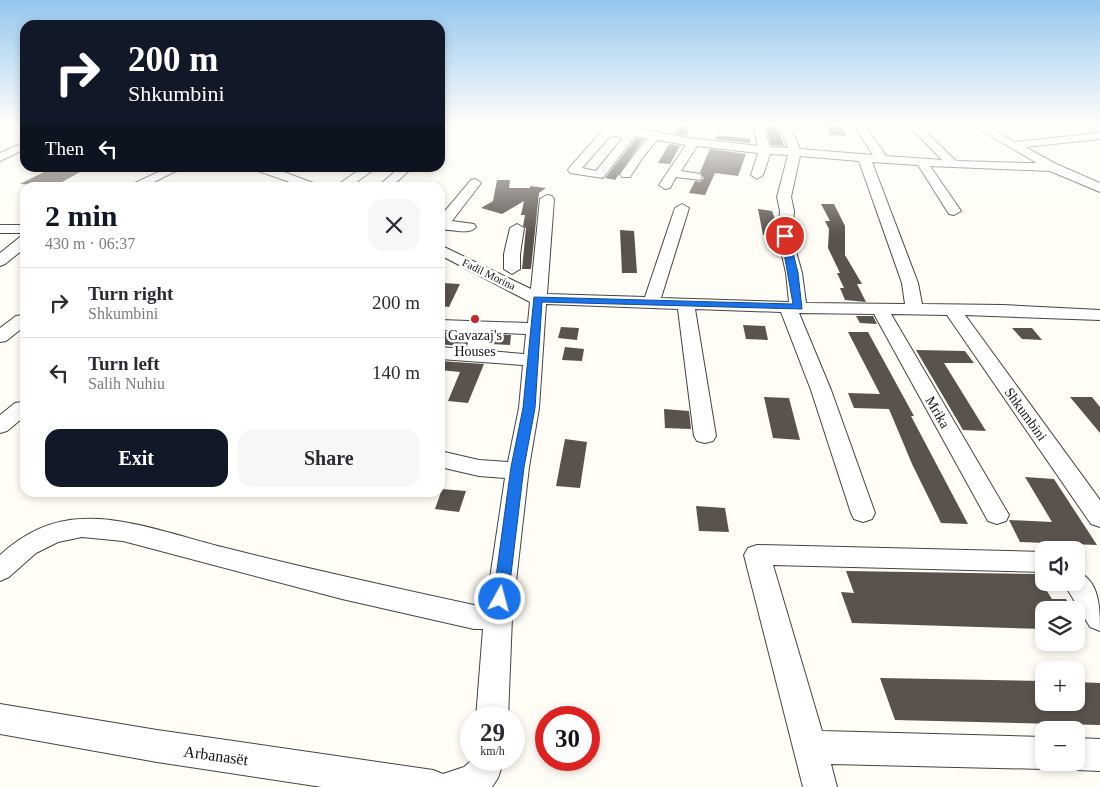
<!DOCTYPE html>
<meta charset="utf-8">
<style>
:root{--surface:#fff;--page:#f7f7f7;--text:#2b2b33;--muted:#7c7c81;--line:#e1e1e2;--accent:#111827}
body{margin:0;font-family:"Times New Roman",serif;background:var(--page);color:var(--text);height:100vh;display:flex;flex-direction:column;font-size:19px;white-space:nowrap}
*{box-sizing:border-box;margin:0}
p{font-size:16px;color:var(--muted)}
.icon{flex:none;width:28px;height:28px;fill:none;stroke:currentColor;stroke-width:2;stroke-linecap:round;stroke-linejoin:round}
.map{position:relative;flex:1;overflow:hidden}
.sheet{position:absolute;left:20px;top:182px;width:425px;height:315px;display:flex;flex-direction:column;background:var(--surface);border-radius:15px;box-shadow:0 2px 8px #0003}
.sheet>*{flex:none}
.guide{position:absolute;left:20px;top:20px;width:425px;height:152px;border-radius:15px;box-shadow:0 2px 8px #0003;background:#111827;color:#fff;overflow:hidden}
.tools{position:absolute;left:1035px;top:541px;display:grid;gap:10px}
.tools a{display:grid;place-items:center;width:50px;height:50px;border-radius:10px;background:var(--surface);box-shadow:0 2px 8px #0003;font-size:25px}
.speed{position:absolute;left:460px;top:706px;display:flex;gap:10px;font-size:25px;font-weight:700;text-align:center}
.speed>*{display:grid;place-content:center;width:65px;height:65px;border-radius:50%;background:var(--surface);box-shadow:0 2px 8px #0003;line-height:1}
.speed small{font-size:12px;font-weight:400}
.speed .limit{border:8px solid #d22;background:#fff;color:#111}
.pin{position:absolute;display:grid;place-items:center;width:42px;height:42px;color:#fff;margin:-21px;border:2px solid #fff;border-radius:50%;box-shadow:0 1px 5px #0007}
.me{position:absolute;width:55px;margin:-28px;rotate:7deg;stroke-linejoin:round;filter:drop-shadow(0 0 4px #0008)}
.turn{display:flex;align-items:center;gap:18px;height:105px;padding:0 25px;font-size:22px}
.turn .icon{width:65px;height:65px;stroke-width:2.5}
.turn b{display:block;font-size:35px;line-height:42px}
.then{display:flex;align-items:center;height:48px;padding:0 25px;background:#0003;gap:10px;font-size:19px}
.round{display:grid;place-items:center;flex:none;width:52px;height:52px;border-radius:15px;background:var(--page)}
.summary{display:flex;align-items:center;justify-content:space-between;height:85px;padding:0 25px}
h1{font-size:30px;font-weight:700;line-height:38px;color:var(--accent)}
.action{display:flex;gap:10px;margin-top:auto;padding:10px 25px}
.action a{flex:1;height:58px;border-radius:15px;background:var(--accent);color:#fff;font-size:20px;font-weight:700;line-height:58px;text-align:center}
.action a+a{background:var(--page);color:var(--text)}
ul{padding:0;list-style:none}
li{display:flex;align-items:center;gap:15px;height:70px;padding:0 25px;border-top:1px solid var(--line)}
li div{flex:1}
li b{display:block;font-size:19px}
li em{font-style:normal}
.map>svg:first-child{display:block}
.building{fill:#5a524d}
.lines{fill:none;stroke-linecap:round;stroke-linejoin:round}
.minor-casing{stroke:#444;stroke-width:2}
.minor{fill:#fff;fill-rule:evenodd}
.route{fill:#1a73e8;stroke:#114b97}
.poi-dot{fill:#c4262e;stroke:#fff;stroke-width:2}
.labels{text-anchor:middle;stroke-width:5;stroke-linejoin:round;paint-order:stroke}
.far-street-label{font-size:11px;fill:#111;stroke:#fff}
.poi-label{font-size:14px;fill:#111;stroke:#fff}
.street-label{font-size:14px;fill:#111;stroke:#fff}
.near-street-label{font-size:16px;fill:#111;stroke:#fff}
</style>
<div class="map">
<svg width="1100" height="787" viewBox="0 0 1100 787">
<rect width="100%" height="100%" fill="#fffdf5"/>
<g class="building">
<polygon points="680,124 692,124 686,136 675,134"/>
<polygon points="826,124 842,124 846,136 830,135"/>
<polygon points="768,126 778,127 784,146 771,145 767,131"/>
<polygon points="717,135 751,139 750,143 715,139"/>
<polygon points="636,138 644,139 615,180 605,178"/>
<polygon points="669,144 680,146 670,164 658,163"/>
<polygon points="710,149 746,154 738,176 715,173 705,195 689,193 695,181 700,182 704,178 700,172"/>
<polygon points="48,170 80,172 55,186 20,184"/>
<polygon points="497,180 510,180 509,188 530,188 530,186 546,188 539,193 531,269 522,269 526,228 523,226 525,215 521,215 524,201 502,214 481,208 493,201"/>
<polygon points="821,204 834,204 845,226 845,255 862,284 857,284 866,302 845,300 840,288 844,288 837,273 840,273 828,248 829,229 825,221 830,221"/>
<polygon points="758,209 772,211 777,224 776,235 763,235"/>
<polygon points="620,230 634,231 637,273 622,273"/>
<polygon points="443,283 460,284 449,307 440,306 440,289"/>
<polygon points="856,316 873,316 877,324 860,323"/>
<polygon points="743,325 765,326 768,340 746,339"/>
<polygon points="561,327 579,328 577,340 558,338"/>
<polygon points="1012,328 1032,328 1042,340 1022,339"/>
<polygon points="440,332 470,333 467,347 440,344"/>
<polygon points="848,332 868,332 914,416 911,416 968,524 941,523 912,464 889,409 854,408 848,393 880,394"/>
<polygon points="492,334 511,335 510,345 490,344"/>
<polygon points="565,347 584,349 582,361 562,360"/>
<polygon points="916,350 965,351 974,363 944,363 986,431 963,430"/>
<polygon points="440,361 484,364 468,403 448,401 460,372 440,370"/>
<polygon points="764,397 789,398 800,440 773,438"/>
<polygon points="1070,397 1092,397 1100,407 1100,433"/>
<polygon points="664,409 689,411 691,429 665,428"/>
<polygon points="565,439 587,442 580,488 556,486"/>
<polygon points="1025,477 1054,479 1097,545 1020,542 1009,520 1052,522"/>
<polygon points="442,489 466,491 459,512 435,509"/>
<polygon points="696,506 725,508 729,532 699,531"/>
<polygon points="846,571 1036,574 1052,599 1066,599 1073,610 1044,610 1044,629 852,623 841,592 854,593"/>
<polygon points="880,678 1044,681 1044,702 1076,702 1076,682 1100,683 1100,725 895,720"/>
</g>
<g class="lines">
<g class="minor-casing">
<g id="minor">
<path d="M592,124H612L689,138L758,146L753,124H763L770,147L788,148L779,124H789L800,149L873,155L853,124H864L886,156L942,160L908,125L918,124L956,161L1026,163H1037L970,124H984L1015,142L1100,133V139L1025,147L1056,164L1100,183V192L1050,171L930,166L961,211L954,215L949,214L918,165L872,162L918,283L922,304L1002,305L1100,310V320L965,315L1100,500V527L1091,524L947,315L891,314L1009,515L1006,521L997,524L988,521L874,314L799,313L831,390L875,513L872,519L863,522L854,519L851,513L811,390L781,312L695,309L716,436L713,441L705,443L697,441L694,436L678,309L546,304L539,408L529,467L512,617L508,718H476L483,629H474L342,599L123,541L82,537L58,542L36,553L9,577L0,581V555C23,534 50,520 82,519C125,516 184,538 226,548C309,569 391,587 474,605H486L505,478L479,476L440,467V451L479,460L508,462L519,408L523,365L440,359V347L524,354L526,334L440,330V320L528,323L530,302L440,255V245L531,289L540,199L547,195L552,196L554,199L547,294L645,297L675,208L682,204L689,208L661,298L789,302L786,273L778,237L780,211L777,197L788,155L770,154L763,175L757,179L751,175L758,153L697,146L681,171L700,174L702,177L700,180L676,177L670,188L665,189L659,185L686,145L657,140L643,157L630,177H622L620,174L647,138L635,136L603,178L570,173L568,170L570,167L604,129ZM611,135L623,138L596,171L582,168ZM800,156L859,161L902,283L905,304L806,303L802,273L792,237L794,211L791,197Z"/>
<polygon points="25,142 25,149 0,161 0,153"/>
<polygon points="167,168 182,168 142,188 124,188"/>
<polygon points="256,168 273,168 327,188 307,188 258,171"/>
<polygon points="362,168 376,168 348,188 333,188"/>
<polygon points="399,168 412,168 390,188 376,188"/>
<path d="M475,179L481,183L452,221L474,224L476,227C469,236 451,228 440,230V217L471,180Z"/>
<polygon points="517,224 524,228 520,254 520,269 512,274 504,269 504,254 510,228"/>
<rect x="0" y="225" width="25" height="8"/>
<polygon points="25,236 25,248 5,264 0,266 0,253 20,237"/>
<polygon points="22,315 25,316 25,326 6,341 0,342 0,328 16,316"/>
<polygon points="22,402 25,402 25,416 7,431 0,433 0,415 15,403"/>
<polygon points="757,545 1044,552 1044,572 773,565 822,731 1044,737 1044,762 1056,762 1055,764 1044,769 831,764 837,787 803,787 744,555 748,548"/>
<path d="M1076,571C1100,580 1100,608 1100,631L1090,627L1063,582H1076Z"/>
<polygon points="0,704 157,730 433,770 443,774 464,767 472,760 504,760 498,778 492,787 322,787 157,762 0,734"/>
<polygon points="1076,738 1100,739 1100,771 1076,770 1065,765 1063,762 1076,762"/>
</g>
</g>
<use href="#minor" class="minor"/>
</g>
<linearGradient id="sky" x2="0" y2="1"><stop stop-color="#95c6ee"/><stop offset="0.53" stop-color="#fffefa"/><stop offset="1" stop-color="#fffefa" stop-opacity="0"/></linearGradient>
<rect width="1100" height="235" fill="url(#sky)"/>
<polygon class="route" points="785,234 789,236 798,273 802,309 542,302 535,408 524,467 508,599 506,603 500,605 495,603 493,599 511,467 523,408 534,297 793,304 781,236"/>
<circle class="poi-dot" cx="475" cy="319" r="5"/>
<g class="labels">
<g class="far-street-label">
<text transform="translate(489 274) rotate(26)" y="4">Fadil Morina</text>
</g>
<g class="poi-label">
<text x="475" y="340">Gavazaj's<tspan x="475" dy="16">Houses</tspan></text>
</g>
<g class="street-label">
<text transform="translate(938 412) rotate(60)" y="5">Mrika</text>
<text transform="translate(1026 414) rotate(54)" y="5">Shkumbini</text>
</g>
<g class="near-street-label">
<text transform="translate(216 755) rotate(8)" y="6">Arbanasët</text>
</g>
</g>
</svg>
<div class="tools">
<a><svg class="icon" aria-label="sound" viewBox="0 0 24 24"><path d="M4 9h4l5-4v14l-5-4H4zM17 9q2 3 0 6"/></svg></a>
<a><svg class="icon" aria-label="layers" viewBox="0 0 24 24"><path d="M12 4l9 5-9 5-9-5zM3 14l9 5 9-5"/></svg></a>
<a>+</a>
<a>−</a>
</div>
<div class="speed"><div>29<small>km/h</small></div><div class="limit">30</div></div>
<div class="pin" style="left:785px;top:236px;background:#d93025"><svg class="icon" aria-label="arrive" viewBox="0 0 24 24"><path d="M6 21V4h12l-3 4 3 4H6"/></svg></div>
<svg class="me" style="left:500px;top:599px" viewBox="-20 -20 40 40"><circle r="17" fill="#1a73e8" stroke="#fff" stroke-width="3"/><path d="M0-11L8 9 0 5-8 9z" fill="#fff"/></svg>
<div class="guide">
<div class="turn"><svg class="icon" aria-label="right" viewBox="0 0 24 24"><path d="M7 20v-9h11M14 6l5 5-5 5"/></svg><div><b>200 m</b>Shkumbini</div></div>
<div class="then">Then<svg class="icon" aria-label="left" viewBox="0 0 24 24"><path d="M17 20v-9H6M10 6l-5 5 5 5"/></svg></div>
</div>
<section class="sheet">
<div class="summary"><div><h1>2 min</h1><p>430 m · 06:37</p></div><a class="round"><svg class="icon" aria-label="close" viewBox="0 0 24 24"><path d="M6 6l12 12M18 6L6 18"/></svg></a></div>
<ul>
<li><svg class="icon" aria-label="right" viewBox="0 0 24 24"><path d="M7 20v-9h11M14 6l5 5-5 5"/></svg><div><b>Turn right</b><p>Shkumbini</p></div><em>200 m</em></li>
<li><svg class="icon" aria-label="left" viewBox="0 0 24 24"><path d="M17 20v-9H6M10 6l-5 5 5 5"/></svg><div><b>Turn left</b><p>Salih Nuhiu</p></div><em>140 m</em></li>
</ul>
<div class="action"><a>Exit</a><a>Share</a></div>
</section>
</div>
